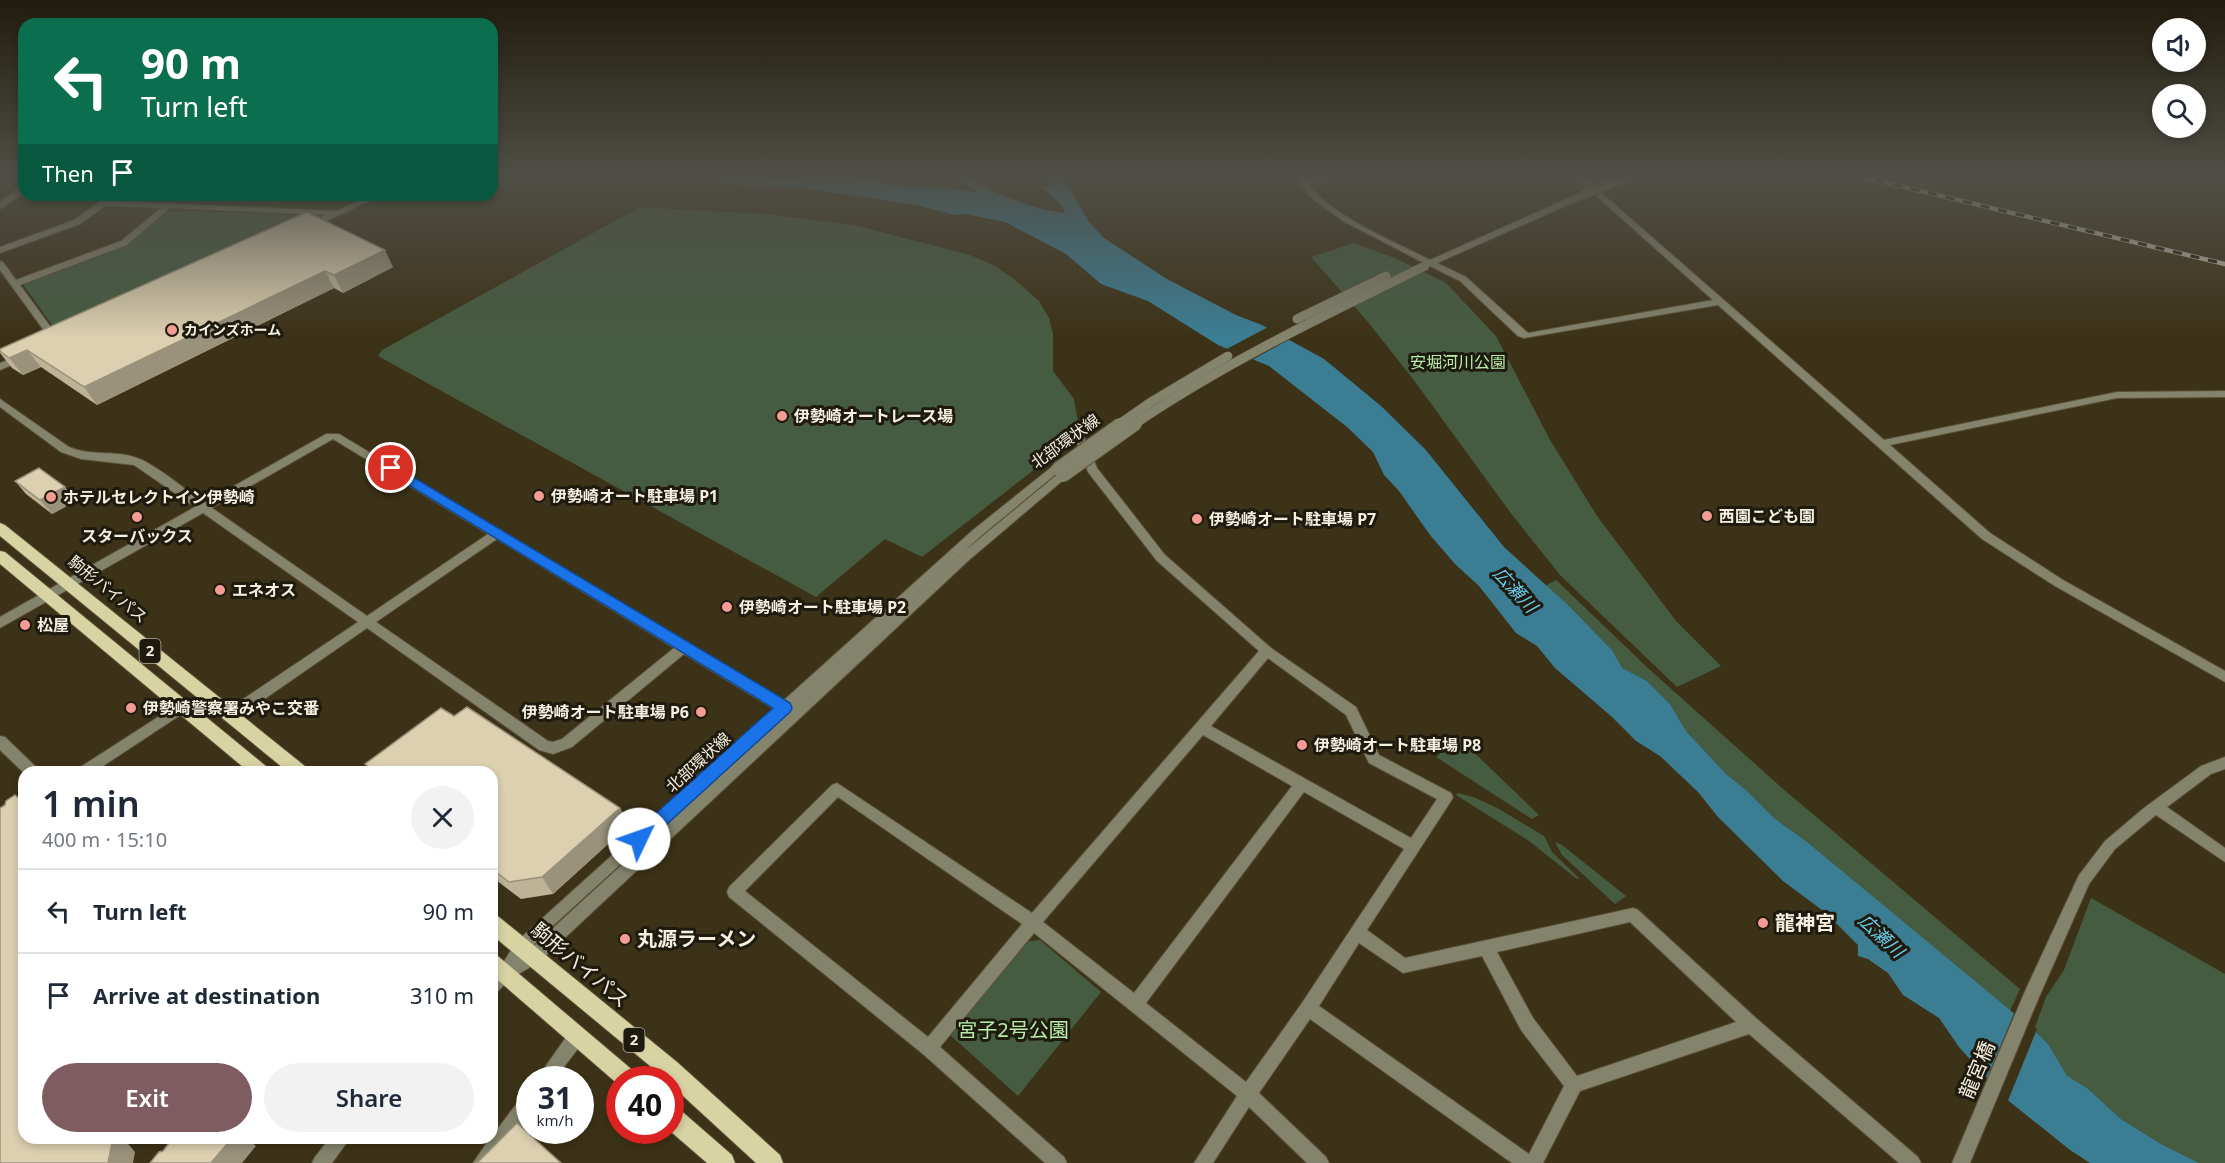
<!DOCTYPE html>
<meta charset="utf-8">
<style>
:root{--surface:#fff;--page:#f2f2f3;--text:#1f2937;--muted:#747a83;--line:#e0e1e3;--accent:#7f5c62}
body{margin:0;font-family:"Noto Sans","Noto Sans JP",sans-serif;background:var(--page);color:var(--text);height:100vh;display:flex;flex-direction:column;font-size:22px;white-space:nowrap}
*{box-sizing:border-box;margin:0}
p{font-size:20px;color:var(--muted)}
.icon{flex:none;width:33px;height:33px;fill:none;stroke:currentColor;stroke-width:2;stroke-linecap:round;stroke-linejoin:round}
.map{position:relative;flex:1;overflow:hidden}
.panel{position:absolute;left:18px;top:766px;width:480px;height:378px;display:flex;flex-direction:column;background:var(--surface);border-radius:18px;box-shadow:0 3px 9px #0003}
.panel>*{flex:none}
.banner{position:absolute;left:18px;top:18px;width:480px;height:183px;border-radius:18px;box-shadow:0 3px 9px #0003;background:#0b6e4f;color:#fff;overflow:hidden}
.fabs{position:absolute;left:2152px;top:18px;display:grid;gap:12px}
.fabs a{display:grid;place-items:center;width:54px;height:54px;border-radius:50%;background:var(--surface);box-shadow:0 3px 9px #0003;font-size:30px}
.speed{position:absolute;left:516px;top:1066px;display:flex;gap:12px;font-size:30px;font-weight:700;text-align:center}
.speed>*{display:grid;place-content:center;width:78px;height:78px;border-radius:50%;background:var(--surface);box-shadow:0 3px 9px #0003;line-height:1}
.speed small{font-size:15px;font-weight:400}
.speed .limit{border:9px solid #d22;background:#fff;color:#111}
.pin{position:absolute;display:grid;place-items:center;width:51px;height:51px;color:#fff;margin:-26px;border:3px solid #fff;border-radius:50%;box-shadow:0 2px 6px #0007}
.me{position:absolute;width:66px;margin:-33px;rotate:48deg;stroke-linejoin:round;filter:drop-shadow(0 0 4px #0008)}
.turn{display:flex;align-items:center;gap:21px;height:126px;padding:0 24px;font-size:27px}
.turn .icon{width:78px;height:78px;stroke-width:2.5}
.turn b{display:block;font-size:42px;line-height:51px}
.then{display:flex;align-items:center;height:57px;padding:0 24px;background:#0003;gap:12px;font-size:22px}
.round{display:grid;place-items:center;flex:none;width:63px;height:63px;border-radius:32px;background:var(--page)}
.headline{display:flex;align-items:center;justify-content:space-between;height:102px;padding:0 24px}
h1{font-size:36px;font-weight:600;line-height:45px}
.cta{display:flex;gap:12px;margin-top:auto;padding:12px 24px}
.cta a{flex:1;height:69px;border-radius:36px;background:var(--accent);color:#fff;font-size:24px;font-weight:600;line-height:69px;text-align:center}
.cta a+a{background:var(--page);color:var(--text)}
ul{padding:0;list-style:none}
li{display:flex;align-items:center;gap:18px;height:84px;padding:0 24px;border-top:2px solid var(--line)}
li div{flex:1}
li b{display:block;font-size:22px}
li em{font-style:normal}
.map>svg:first-child{display:block}
.green{fill:#465c40}
.water{fill:#3b7e94}
.pier{fill:#3c3217}
.lines{fill:none;stroke-linecap:round;stroke-linejoin:round}
.river{fill:#3b7e94;fill-rule:evenodd}
.minor-casing{stroke:#5a5037;stroke-width:2}
.major-casing{stroke:#5a5037;stroke-width:2}
.minor{fill:#84836c;fill-rule:evenodd}
.major{fill:#d7d3a3;fill-rule:evenodd}
.rail-casing{stroke:#c0b8a5;stroke-width:4.5}
.rail{stroke:#1e1a0e;stroke-width:3;stroke-dasharray:9;stroke-linecap:butt}
.minor-bridge-far1-casing{stroke:#5a5037;stroke-width:10;stroke-linecap:butt}
.minor-bridge-casing{stroke:#5a5037;stroke-width:14;stroke-linecap:butt}
.minor-bridge-far1{stroke:#84836c;stroke-width:9}
.minor-bridge{stroke:#84836c;stroke-width:12}
.wall{fill:#bdb397}
.shaded-wall{fill:#9a927b}
.building{fill:#dcd0b0;stroke:#9a927b;stroke-width:1.5}
.route{fill:#1a73e8;stroke:#114b97;stroke-width:1.5}
.poi-dot{fill:#f59b96;stroke:#1e1a0e;stroke-width:2}
.labels{text-anchor:middle;stroke-width:6;stroke-linejoin:round;paint-order:stroke}
.far-poi-label{font-size:14px;font-weight:bold;fill:#f5efdf;stroke:#1e1a0e;text-anchor:start}
.shield{fill:#1e1a0e;stroke:#b4afa0;stroke-width:1.5}
.shield-label{font-size:15px;font-weight:bold;fill:#f5efdf}
.park-label{font-size:16px;fill:#b8eda9;stroke:#1e1a0e}
.poi-label{font-size:16px;font-weight:bold;fill:#f5efdf;stroke:#1e1a0e;text-anchor:start}
.street-label{font-size:16px;fill:#f5efdf;stroke:#1e1a0e}
.water-label{font-size:18px;font-style:italic;fill:#68ceef;stroke:#1e1a0e}
.near-poi-label{font-size:20px;font-weight:bold;fill:#f5efdf;stroke:#1e1a0e;text-anchor:start}
.near-street-label{font-size:20px;fill:#f5efdf;stroke:#1e1a0e}
.near-park-label{font-size:20px;fill:#b8eda9;stroke:#1e1a0e}
</style>
<div class="map">
<svg width="2225" height="1163" viewBox="0 0 2225 1163">
<rect width="100%" height="100%" fill="#3c3217"/>
<g class="green">
<polygon points="640,207 766,214 854,225 970,255 995,266 1014,279 1039,301 1049,318 1053,334 1053,371 1074,399 1080,434 922,557 885,539 816,597 378,356 382,350"/>
<polygon points="173,210 320,216 322,218 59,335 23,284 130,242 167,212"/>
<polygon points="1354,243 1397,259 1446,283 1496,336 1550,440 1597,516 1676,621 1721,666 1677,687 1560,575 1510,512 1413,379 1368,322 1311,257"/>
<polygon points="1556,580 1649,669 1782,788 2020,989 2010,1011 1806,841 1774,818 1746,790 1726,774 1686,731 1670,704 1647,681 1621,668 1612,650 1569,606 1545,586"/>
<polygon points="1459,738 1539,815 1532,819 1436,757"/>
<polygon points="1458,793 1476,798 1499,809 1544,836 1552,852 1579,878 1577,879 1529,841 1456,795"/>
<polygon points="1555,842 1562,845 1626,896 1615,904 1562,855"/>
<polygon points="2091,898 2225,974 2225,1163 2199,1163 2161,1144 2121,1119 2087,1088 2066,1076 2048,1044 2034,1030 2046,997 2064,970"/>
<polygon points="1040,940 1101,992 1018,1096 949,1034 1029,941"/>
</g>
<path class="water" d="M681,176H765L791,180L849,184L847,181L827,176H853L872,182L902,186H934L978,192L951,176C974,176 975,184 995,192C1016,201 1040,210 1064,213L1065,208L1041,187L1067,184L1089,222L1104,238L1167,279L1236,315L1262,325L1324,359L1381,406L1425,449L1504,547L1569,606L1612,650L1622,668L1647,681L1670,704L1686,731L1726,774L1746,790L1774,818L1806,841L2034,1030L2048,1044L2067,1076L2087,1088L2121,1119L2161,1144L2199,1163H2090L2070,1150L2005,1098L1959,1047L1939,1018L1903,995L1888,973L1868,959L1858,956V945L1826,913L1783,881L1718,817L1698,792L1660,756L1636,741L1612,717L1555,668L1537,646L1516,633L1479,586L1455,564L1430,535L1399,491L1384,475L1373,452L1347,427L1269,366L1218,345L1148,301L1101,284L1066,254L1005,222L966,214L955,215L916,205L797,187L732,184L722,182V179Z"/>
<g class="pier">
<polygon points="1270,326 1292,338 1250,361 1223,351"/>
<polygon points="2015,1011 2037,1029 2007,1103 1986,1081"/>
</g>
<g class="lines">
<g class="river">
<path d="M796,176C813,175 873,174 884,186L876,191L804,181Z"/>
<polygon points="1044,176 1059,176 1078,205 1080,210 1078,213 1066,213"/>
</g>
<g class="minor-casing">
<g id="minor">
<path d="M1296,176H1304L1306,179L1353,176L1349,178L1309,184C1331,216 1395,242 1430,260L1582,192H1588V196L1437,263L1466,277L1528,333L1713,300L1574,176H1582L1884,440L2117,392L2225,391V397L2117,398L1890,445L1990,533L2063,580L2225,671V682L2055,586L1982,539L1718,305L1524,338L1518,336L1460,281L1430,266H1425L1424,263L1343,221L1310,197Z"/>
<polygon points="21,187 24,187 24,193 0,209 0,202"/>
<polygon points="109,195 118,195 111,201 336,211 372,195 383,195 309,229 306,228 306,224 326,215 170,208 127,245 20,285 61,341 56,344 53,343 0,270 0,261 3,262 16,280 121,241 161,208 105,206 80,224 0,253 0,247 74,220"/>
<polygon points="23,354 26,355 26,359 0,370 0,363"/>
<path d="M0,399L69,447C92,457 120,449 142,460C161,469 186,490 204,503L326,434H339L497,529L502,530L504,533L783,701L973,530L1053,466H1061L1062,469L981,536L904,606L961,554L1059,473L1063,472L1068,476L969,560L539,962L510,979L498,991L492,994V975L500,968L516,942L774,709L684,654L572,747L553,754L539,750L367,628L234,720L229,721L224,720L222,716L224,712L358,622L203,513L0,628V617L195,507L134,465L81,459L61,452L0,407ZM333,439L488,534L367,616L212,508ZM497,539L674,648L562,739L553,742L548,741L376,622ZM785,715L527,952L526,953L547,931Z"/>
<path d="M1080,436L1085,439L1097,468L1165,555L1271,648L1356,707L1379,755L1451,793L1453,797L1451,801L1367,930L1405,958L1633,908L1638,910L1757,1019L1918,1157L1921,1163H1899L1749,1034L1580,1091L1543,1163H1512L1310,1019L1259,1093L1326,1157L1329,1163H1307L1249,1107L1213,1163H1194L1237,1096L1034,933L940,1047L1064,1157L1067,1163H1045L923,1054L729,897L727,892L729,887L832,785L837,783L1032,913L1259,651L1157,561L1088,472L1075,439ZM1268,658L1346,715L1369,763L1437,799L1411,838L1211,726ZM1203,735L1292,786L1134,993L1043,922ZM1304,792L1404,849L1302,1003L1246,1082L1146,1003ZM838,797L1022,924L928,1037L745,891ZM1630,922L1736,1022L1577,1076L1533,1018L1497,952ZM1359,943L1403,973L1482,956L1521,1030L1564,1086L1529,1154L1319,1006Z"/>
<polygon points="183,701 188,702 190,706 188,710 94,772 77,772 79,768"/>
<polygon points="0,736 5,737 37,768 39,772 24,773 0,750"/>
<polygon points="2225,757 2225,769 2211,774 2167,807 2225,848 2225,862 2156,815 2115,849 2089,884 2039,997 1970,1163 1952,1163 2026,989 2079,875 2105,841 2144,808 2201,766"/>
<polygon points="577,1028 583,1030 585,1036 583,1042 554,1080 536,1080 571,1030"/>
<polygon points="530,1092 530,1115 493,1163 473,1163 490,1138 492,1138 492,1136 524,1094"/>
<polygon points="330,1138 350,1138 332,1163 312,1163 315,1157"/>
</g>
</g>
<g class="major-casing">
<g id="major">
<polygon points="0,523 5,525 306,767 308,772 288,772 0,536"/>
<polygon points="0,551 5,552 267,767 269,772 249,772 0,564"/>
<polygon points="492,914 499,917 677,1062 780,1155 783,1163 756,1163 670,1084 670,1080 667,1080 492,935"/>
<polygon points="492,954 499,957 636,1073 639,1080 620,1080 620,1086 492,975"/>
<polygon points="670,1106 678,1108 732,1155 735,1163 707,1163 670,1131"/>
</g>
</g>
<use href="#minor" class="minor"/>
<use href="#major" class="major"/>
<g class="rail-casing">
<polyline id="rail" points="1858,176 2225,264"/>
</g>
<use href="#rail" class="rail"/>
<g class="minor-bridge-far1-casing">
<g id="minor-bridge-far1">
<polyline points="1585,194 1629,176"/>
<polyline points="1297,319 1386,276"/>
<polyline points="1118,425 1151,402 1228,356"/>
<path d="M1133,425C1226,362 1325,315 1425,266"/>
</g>
</g>
<g class="minor-bridge-casing">
<g id="minor-bridge">
<polyline points="1057,469 1120,424"/>
<polyline points="1063,476 1136,424"/>
</g>
</g>
<use href="#minor-bridge-far1" class="minor-bridge-far1"/>
<use href="#minor-bridge" class="minor-bridge"/>
</g>
<g class="wall">
<polygon points="307,212 393,267 343,293 334,288 97,405 41,367 23,375 12,368 0,353 0,349"/>
<polygon points="15,481 76,501 52,514 26,494"/>
<polygon points="454,716 620,808 629,825 553,894 521,899 492,877 492,772 371,772 365,764"/>
</g>
<g class="shaded-wall">
<polygon points="385,250 393,267 343,293 334,275"/>
<polygon points="325,271 334,288 97,405 84,387"/>
<polygon points="27,350 41,367 23,375 9,358"/>
<polygon points="65,487 76,501 52,514 40,500"/>
<polygon points="620,808 629,825 553,894 542,877"/>
<polygon points="113,1138 123,1138 135,1152 133,1163 108,1163"/>
<polygon points="232,1138 246,1138 256,1146 242,1163 211,1163"/>
</g>
<g class="building">
<polygon points="307,212 385,250 334,275 325,271 84,387 27,350 9,358 0,351 0,349"/>
<polygon points="39,468 65,487 40,500 15,481"/>
<polygon points="467,707 620,808 542,877 509,882 492,869 492,772 376,772 365,764 441,708 454,716"/>
<polygon points="15,795 24,803 24,1138 113,1138 108,1163 0,1163 0,808 5,805 6,801"/>
<polygon points="517,1123 561,1163 477,1163"/>
<polygon points="173,1138 232,1138 211,1163 150,1163 159,1152 163,1151"/>
</g>
<linearGradient id="sky" x2="0" y2="1"><stop stop-color="#211c0d"/><stop offset="0.52" stop-color="#504f47"/><stop offset="1" stop-color="#504f47" stop-opacity="0"/></linearGradient>
<rect width="2225" height="338" fill="url(#sky)"/>
<polygon class="route" points="391,464 790,703 792,708 790,712 645,844 639,846 633,844 631,839 633,834 773,708 386,471 385,468 386,465"/>
<g class="poi-dot">
<circle cx="172" cy="330" r="6"/>
<circle cx="782" cy="416" r="6"/>
<circle cx="539" cy="496" r="6"/>
<circle cx="51" cy="497" r="6"/>
<circle cx="1707" cy="516" r="6"/>
<circle cx="137" cy="517" r="6"/>
<circle cx="1197" cy="519" r="6"/>
<circle cx="220" cy="590" r="6"/>
<circle cx="727" cy="607" r="6"/>
<circle cx="25" cy="625" r="6"/>
<circle cx="131" cy="708" r="6"/>
<circle cx="701" cy="712" r="6"/>
<circle cx="1302" cy="745" r="6"/>
<circle cx="1763" cy="923" r="6"/>
<circle cx="625" cy="939" r="6"/>
</g>
<g class="labels">
<g class="far-poi-label">
<text x="184" y="335">カインズホーム</text>
</g>
<g class="shield">
<rect x="139.5" y="639" width="21" height="24" rx="4.5"/>
<rect x="623.5" y="1028" width="21" height="24" rx="4.5"/>
</g>
<g class="shield-label">
<text x="150" y="656">2</text>
<text x="634" y="1045">2</text>
</g>
<g class="park-label">
<text x="1458" y="368">安堀河川公園</text>
</g>
<g class="poi-label">
<text x="794" y="422">伊勢崎オートレース場</text>
<text x="551" y="502">伊勢崎オート駐車場 P1</text>
<text x="63" y="503">ホテルセレクトイン伊勢崎</text>
<text x="1719" y="522">西園こども園</text>
<text x="1209" y="525">伊勢崎オート駐車場 P7</text>
<text x="137" y="542" text-anchor="middle">スターバックス</text>
<text x="232" y="596">エネオス</text>
<text x="739" y="613">伊勢崎オート駐車場 P2</text>
<text x="37" y="631">松屋</text>
<text x="143" y="714">伊勢崎警察署みやこ交番</text>
<text x="689" y="718" text-anchor="end">伊勢崎オート駐車場 P6</text>
<text x="1314" y="751">伊勢崎オート駐車場 P8</text>
</g>
<g class="street-label">
<text transform="translate(1065 441) rotate(-36)" y="6">北部環状線</text>
<text transform="translate(108 589) rotate(39)" y="6">駒形バイパス</text>
<text transform="translate(698 762) rotate(-42)" y="6">北部環状線</text>
</g>
<g class="water-label">
<text transform="translate(1515 590) rotate(47)" y="6">広瀬川</text>
<text transform="translate(1881 936) rotate(43)" y="6">広瀬川</text>
</g>
<g class="near-poi-label">
<text x="1775" y="930">龍神宮</text>
<text x="637" y="946">丸源ラーメン</text>
</g>
<g class="near-street-label">
<text transform="translate(580 965) rotate(40)" y="7">駒形バイパス</text>
<text transform="translate(1977 1070) rotate(-67)" y="7">龍宮橋</text>
</g>
<g class="near-park-label">
<text x="1013" y="1037">宮子2号公園</text>
</g>
</g>
</svg>
<div class="fabs">
<a><svg class="icon" aria-label="sound" viewBox="0 0 24 24"><path d="M4 9h4l5-4v14l-5-4H4zM17 9q2 3 0 6"/></svg></a>
<a><svg class="icon" aria-label="search" viewBox="0 0 24 24"><circle cx="10" cy="10" r="6"/><path d="M15 15l6 6"/></svg></a>
</div>
<div class="speed"><div>31<small>km/h</small></div><div class="limit">40</div></div>
<div class="pin" style="left:391px;top:468px;background:#d93025"><svg class="icon" aria-label="arrive" viewBox="0 0 24 24"><path d="M6 21V4h12l-3 4 3 4H6"/></svg></div>
<svg class="me" style="left:639px;top:839px" viewBox="-20 -20 40 40"><circle r="19" fill="#fff"/><path d="M0-13L10 11 0 6-10 11z" fill="#1a73e8"/></svg>
<div class="banner">
<div class="turn"><svg class="icon" aria-label="left" viewBox="0 0 24 24"><path d="M17 20v-9H6M10 6l-5 5 5 5"/></svg><div><b>90 m</b>Turn left</div></div>
<div class="then">Then<svg class="icon" aria-label="arrive" viewBox="0 0 24 24"><path d="M6 21V4h12l-3 4 3 4H6"/></svg></div>
</div>
<section class="panel">
<div class="headline"><div><h1>1 min</h1><p>400 m · 15:10</p></div><a class="round"><svg class="icon" aria-label="close" viewBox="0 0 24 24"><path d="M6 6l12 12M18 6L6 18"/></svg></a></div>
<ul>
<li><svg class="icon" aria-label="left" viewBox="0 0 24 24"><path d="M17 20v-9H6M10 6l-5 5 5 5"/></svg><div><b>Turn left</b></div><em>90 m</em></li>
<li><svg class="icon" aria-label="arrive" viewBox="0 0 24 24"><path d="M6 21V4h12l-3 4 3 4H6"/></svg><div><b>Arrive at destination</b></div><em>310 m</em></li>
</ul>
<div class="cta"><a>Exit</a><a>Share</a></div>
</section>
</div>
